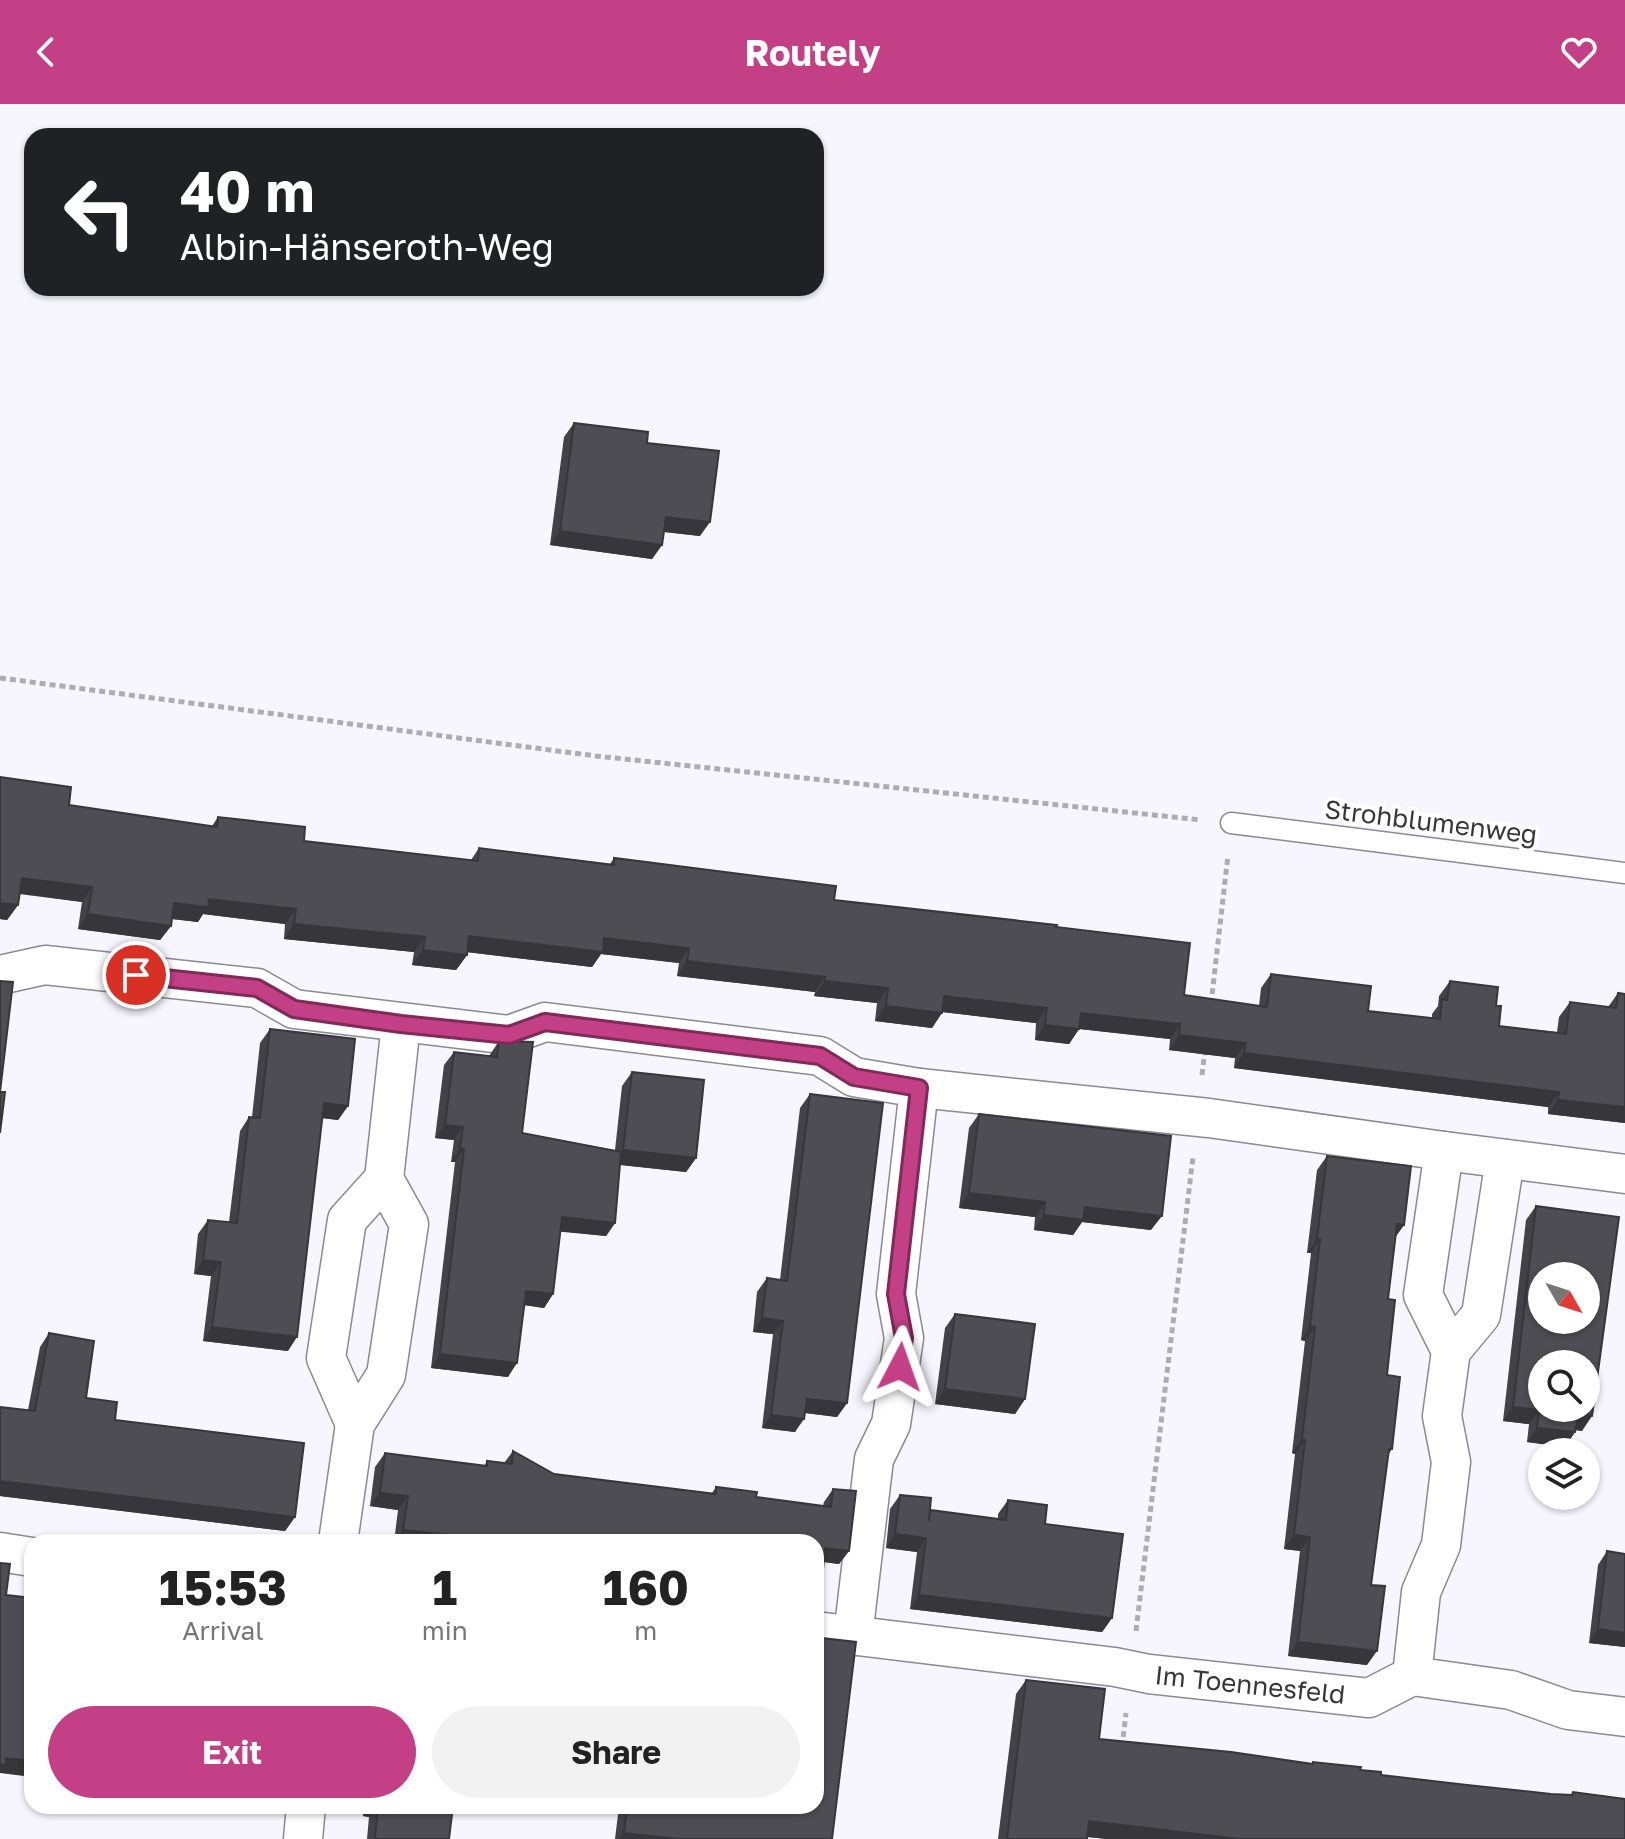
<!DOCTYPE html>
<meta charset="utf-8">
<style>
:root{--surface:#fff;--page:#f2f2f2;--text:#222;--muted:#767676;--accent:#c34087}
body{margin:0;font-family:"Golos Text",sans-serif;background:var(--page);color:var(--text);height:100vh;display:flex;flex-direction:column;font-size:30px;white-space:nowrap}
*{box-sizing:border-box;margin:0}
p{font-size:26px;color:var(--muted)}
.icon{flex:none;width:44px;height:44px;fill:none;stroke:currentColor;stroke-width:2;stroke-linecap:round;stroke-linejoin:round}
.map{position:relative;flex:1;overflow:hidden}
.panel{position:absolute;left:24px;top:1430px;width:800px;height:280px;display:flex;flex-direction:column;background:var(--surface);border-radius:24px;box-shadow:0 2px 6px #0004}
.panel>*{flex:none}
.top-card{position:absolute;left:24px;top:24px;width:800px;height:168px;border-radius:24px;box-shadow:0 2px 6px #0004;background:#202124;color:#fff;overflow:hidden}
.needle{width:52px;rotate:129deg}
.controls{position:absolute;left:1528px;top:1158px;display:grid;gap:16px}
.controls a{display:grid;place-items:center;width:72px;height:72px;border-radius:50%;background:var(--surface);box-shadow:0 2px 6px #0004;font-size:40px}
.pin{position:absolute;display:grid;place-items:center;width:68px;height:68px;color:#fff;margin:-34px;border:4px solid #fff;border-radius:50%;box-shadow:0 2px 8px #0007}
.me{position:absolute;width:88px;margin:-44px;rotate:4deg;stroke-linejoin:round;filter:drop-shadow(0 0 6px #0008)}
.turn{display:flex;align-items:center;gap:28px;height:168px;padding:0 24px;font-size:36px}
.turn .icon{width:104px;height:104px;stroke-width:2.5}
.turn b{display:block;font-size:56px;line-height:68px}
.eta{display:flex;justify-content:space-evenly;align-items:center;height:136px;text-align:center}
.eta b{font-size:48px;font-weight:700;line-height:56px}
.cta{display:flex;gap:16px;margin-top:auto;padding:16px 24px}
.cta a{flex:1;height:92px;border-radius:48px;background:var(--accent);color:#fff;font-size:32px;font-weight:700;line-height:92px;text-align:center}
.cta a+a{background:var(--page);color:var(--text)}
header{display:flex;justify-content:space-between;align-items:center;height:104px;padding:0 24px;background:var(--accent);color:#fff;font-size:36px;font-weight:700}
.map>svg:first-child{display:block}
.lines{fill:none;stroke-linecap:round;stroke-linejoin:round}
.lane-casing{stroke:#8b8991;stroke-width:23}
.street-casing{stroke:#8b8991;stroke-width:41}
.path{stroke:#adacb3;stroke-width:5;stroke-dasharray:6 4;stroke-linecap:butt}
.lane{stroke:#fff;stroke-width:20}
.street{stroke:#fff;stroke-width:38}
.wall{fill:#434248}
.shaded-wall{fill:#37363b}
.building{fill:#4e4d54;stroke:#37363b;stroke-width:2;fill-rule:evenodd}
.route-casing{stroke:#7f2a58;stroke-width:20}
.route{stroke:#c34087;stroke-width:14}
.labels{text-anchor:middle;stroke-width:8;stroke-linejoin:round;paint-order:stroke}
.street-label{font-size:26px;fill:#37373a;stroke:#fff}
</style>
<header><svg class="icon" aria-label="back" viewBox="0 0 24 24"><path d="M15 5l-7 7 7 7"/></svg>Routely<svg class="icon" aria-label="heart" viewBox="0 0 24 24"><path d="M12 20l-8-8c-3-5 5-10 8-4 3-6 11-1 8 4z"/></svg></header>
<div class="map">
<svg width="1625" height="1735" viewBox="0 0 1625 1735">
<rect width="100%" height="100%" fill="#f7f5fe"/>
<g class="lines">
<g class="lane-casing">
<polyline id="lane" points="1231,719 1625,769"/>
</g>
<g class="street-casing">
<g id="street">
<polyline points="0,871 45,861 257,884 294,905 509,931 545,918 820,952 854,973 919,984 896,1190 904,1234 891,1320 874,1355 853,1532"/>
<polyline points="919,984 1209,1014 1444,1047 1625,1070"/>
<polyline points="1451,1247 1481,1211 1505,1055"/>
<polyline points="355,1320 326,1254 347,1116 384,1075"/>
<polyline points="338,1438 355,1320 386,1271 409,1120 384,1075 401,920"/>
<polyline points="0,1448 32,1453"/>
<polyline points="816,1527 1115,1563 1149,1570 1369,1594 1412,1572 1511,1586 1568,1606 1625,1613"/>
<polyline points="1412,1572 1421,1488 1441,1441 1451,1358 1442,1312 1451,1247 1423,1191 1444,1047"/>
<polyline points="303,1735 306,1702"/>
</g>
</g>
<g class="path">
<polyline points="0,574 596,652 1201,716"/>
<polyline points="1211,900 1228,751"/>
<polyline points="1202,971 1205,946"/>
<polyline points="1136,1527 1193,1053"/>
<polyline points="1122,1643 1126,1609"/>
</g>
<use href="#lane" class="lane"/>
<use href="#street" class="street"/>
</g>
<g class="wall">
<polygon points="574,319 647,339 700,432 664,428 662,441 652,455 550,441 564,333"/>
<polygon points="69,701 212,722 218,713 304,737 471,756 479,744 610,760 614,754 834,796 1056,823 1184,891 1259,902 1261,884 1271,870 1368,907 1432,914 1432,910 1438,902 1439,892 1450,877 1496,902 1499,922 1557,928 1559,913 1570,898 1608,903 1618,889 1625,1019 1548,1010 1548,1003 1234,964 1235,954 1169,946 1170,935 1079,925 1069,940 1035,936 1036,919 942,908 932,924 875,917 877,899 814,892 815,888 677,872 679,859 601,850 592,863 467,848 467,851 456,866 412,861 414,848 284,835 285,820 203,810 198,818 172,815 171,822 160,836 78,825 82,798 19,790 18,801 7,816 0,815"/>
<polygon points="270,925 348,1002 338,1016 322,1014 288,1247 203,1237 211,1172 194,1170 198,1130 208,1116 229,1118 240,1027 249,1013 252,1013 260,939"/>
<polygon points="499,937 522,1029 615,1046 622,982 632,968 696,1054 686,1068 620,1061 615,1119 606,1132 560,1127 553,1190 544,1204 524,1201 508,1273 431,1264 455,1058 451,1058 454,1036 435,1034 444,961 454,948 489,952"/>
<polygon points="810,990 847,1299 837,1313 805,1309 795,1328 762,1324 773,1230 753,1228 757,1188 767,1174 780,1176 800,1004"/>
<polygon points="979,1010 1151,1126 1082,1118 1073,1131 1034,1126 1035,1113 959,1104 969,1024"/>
<polygon points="1327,1052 1404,1121 1396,1132 1388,1195 1387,1271 1392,1345 1388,1351 1371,1481 1367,1561 1288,1552 1300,1447 1284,1445 1295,1350 1292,1349 1305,1237 1301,1236 1311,1149 1307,1149 1317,1066"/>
<polygon points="1536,1102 1582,1327 1576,1326 1575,1328 1565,1343 1527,1338 1529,1320 1503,1317 1526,1116"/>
<polygon points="955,1210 1025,1295 1015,1310 935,1300 945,1224"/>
<polygon points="49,1229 86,1294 115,1316 295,1413 285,1427 0,1392 0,1303 28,1306 40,1243"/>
<polygon points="513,1347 554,1370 712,1389 716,1383 756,1393 823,1402 824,1398 833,1385 849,1447 839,1460 824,1458 822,1476 816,1484 816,1438 394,1438 398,1406 370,1402 375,1363 385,1349 484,1362 487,1357 504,1359"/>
<polygon points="900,1391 930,1406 998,1415 998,1410 1008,1396 1045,1420 1112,1514 1102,1528 910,1505 917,1448 886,1444 890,1405"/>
<polygon points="1607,1447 1625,1450 1625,1543 1589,1539 1598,1461"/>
<polygon points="822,1534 832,1735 615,1735 619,1702 816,1702 816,1542"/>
<polygon points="1026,1576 1099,1635 1312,1660 1313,1658 1381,1671 1551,1690 1571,1691 1573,1688 1625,1735 1107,1735 1087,1733 1087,1735 998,1735 1016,1590"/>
<polygon points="364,1702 453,1702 449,1735 367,1735 369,1713 363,1712"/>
</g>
<g class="shaded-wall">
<polygon points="666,413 710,418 700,432 656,427"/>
<polygon points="560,427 662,441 652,455 550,441"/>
<polygon points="22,774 92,783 82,798 11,788"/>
<polygon points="209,795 296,805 285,820 203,810 198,818 164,814 174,799"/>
<polygon points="0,799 18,801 7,816 0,815"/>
<polygon points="88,810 171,822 160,836 78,825"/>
<polygon points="294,820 425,833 414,848 284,835"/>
<polygon points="469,832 604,834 689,844 679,859 601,850 592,863 458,847"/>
<polygon points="423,846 467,851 456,866 412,861"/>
<polygon points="687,857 825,873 815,888 677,872"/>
<polygon points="825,877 888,884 877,899 814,892"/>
<polygon points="944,892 1047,904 1036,919 934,907"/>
<polygon points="886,902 942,909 932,924 875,917"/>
<polygon points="1081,909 1180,920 1170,935 1071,924"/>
<polygon points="1045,921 1079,925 1069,940 1035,936"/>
<polygon points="1179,931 1246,939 1235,954 1169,946"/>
<polygon points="1244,949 1559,988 1548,1003 1234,964"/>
<polygon points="1558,996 1625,1003 1625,1019 1548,1010"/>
<polygon points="324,999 348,1002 338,1016 314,1013"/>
<polygon points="445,1021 463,1023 454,1036 435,1034"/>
<polygon points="460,1044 464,1045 455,1058 451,1058"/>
<polygon points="623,1046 696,1054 686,1068 613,1060"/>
<polygon points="969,1089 1045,1098 1035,1113 959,1104"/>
<polygon points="1085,1103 1162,1112 1151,1126 1082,1118 1073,1131 1034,1126 1044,1111"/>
<polygon points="562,1113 615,1119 606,1132 553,1127"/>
<polygon points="1397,1120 1404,1121 1394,1135"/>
<polygon points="1317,1135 1320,1135 1311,1149 1307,1149"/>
<polygon points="203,1156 221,1158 211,1172 194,1170"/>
<polygon points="526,1187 553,1190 544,1204 517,1200"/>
<polygon points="762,1214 783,1217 773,1230 753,1228"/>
<polygon points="1310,1222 1315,1223 1305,1237 1301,1236"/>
<polygon points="212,1223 297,1233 288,1247 203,1237"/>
<polygon points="440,1250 517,1259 508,1273 431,1264"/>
<polygon points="945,1285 1025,1295 1015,1310 935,1300"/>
<polygon points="807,1295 847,1299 837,1313 798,1308"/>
<polygon points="1513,1303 1539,1306 1529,1320 1503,1317"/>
<polygon points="771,1311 804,1315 795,1328 762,1324"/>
<polygon points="1578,1311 1592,1312 1582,1327 1568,1325"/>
<polygon points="1537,1324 1575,1328 1565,1343 1527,1338"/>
<polygon points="1302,1335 1305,1336 1295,1350 1292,1349"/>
<polygon points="0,1377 295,1413 285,1427 0,1392"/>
<polygon points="380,1389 408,1392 398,1406 370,1402"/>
<polygon points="403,1426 449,1431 444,1438 395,1438"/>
<polygon points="895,1430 926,1434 917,1448 886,1444"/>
<polygon points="1294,1431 1310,1433 1300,1447 1284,1445"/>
<polygon points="825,1444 849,1447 839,1460 816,1457"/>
<polygon points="816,1475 822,1476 816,1484"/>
<polygon points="919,1491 1112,1514 1102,1528 910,1505"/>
<polygon points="1598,1525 1625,1529 1625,1543 1589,1539"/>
<polygon points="1298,1538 1377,1547 1367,1561 1288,1552"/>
<polygon points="6,1654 32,1657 32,1673 0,1669 0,1660"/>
<polygon points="370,1702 377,1702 369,1713 363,1712"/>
<polygon points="1089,1717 1240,1735 1107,1735 1079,1732"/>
<polygon points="624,1729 678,1735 619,1735"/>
</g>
<g class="building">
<polygon points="574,319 648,328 647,339 719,347 710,418 666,413 662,441 560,427"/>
<polygon points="0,673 71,683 69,701 217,723 218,713 305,723 304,737 478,757 479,744 614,761 614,754 836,782 834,796 1057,821 1056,823 1190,839 1184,891 1267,903 1271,870 1371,882 1368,907 1440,915 1442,895 1447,896 1450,877 1498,883 1496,902 1501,902 1499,922 1566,930 1570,898 1616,904 1618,889 1625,890 1625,1003 1558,996 1559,988 1244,949 1246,939 1179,931 1180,918 1180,920 1081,909 1079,925 1045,921 1047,904 944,892 942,909 886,902 888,884 825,877 825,873 687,857 689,844 604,834 603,848 469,832 467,851 423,846 425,833 294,820 296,805 209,795 208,803 174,799 171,822 88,810 92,783 22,774 18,801 0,799"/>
<polygon points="0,877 13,878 0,988 5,988 0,1029"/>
<polygon points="270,925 355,935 348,1002 324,999 297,1233 212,1223 221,1158 203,1156 208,1116 237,1119 249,1013 260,1014"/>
<polygon points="499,937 533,938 522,1029 621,1048 615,1119 562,1113 553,1190 526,1187 517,1259 440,1250 464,1045 460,1044 463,1023 445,1021 454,948 497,953"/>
<polygon points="632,968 704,976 696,1054 623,1046"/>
<polygon points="810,990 883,999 847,1299 807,1295 804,1315 771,1311 783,1217 762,1214 767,1174 787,1177"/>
<polygon points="979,1010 1171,1032 1162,1112 1085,1103 1083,1116 1044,1111 1045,1098 969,1089"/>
<polygon points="1327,1052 1411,1062 1404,1121 1397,1120 1388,1195 1395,1196 1387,1271 1400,1273 1392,1345 1389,1345 1371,1481 1385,1482 1377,1547 1298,1538 1310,1433 1294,1431 1305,1336 1302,1335 1315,1223 1310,1222 1320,1135 1317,1135"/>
<path d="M1536,1102L1619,1113L1592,1312L1578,1311L1575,1328L1537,1324L1539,1306L1513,1303ZM1542,1172H1586V1216H1542ZM1542,1260H1586V1304H1542Z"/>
<polygon points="955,1210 1035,1220 1025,1295 945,1285"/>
<polygon points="49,1229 94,1237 86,1294 117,1298 115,1316 304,1339 295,1413 0,1377 0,1303 35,1307"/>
<polygon points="513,1347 554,1370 716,1390 716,1383 757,1388 756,1393 831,1403 833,1385 856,1387 849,1447 825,1444 822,1476 816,1475 816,1438 501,1438 485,1436 485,1438 448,1438 449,1431 403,1426 408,1392 380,1389 385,1349 487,1362 487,1357 512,1360"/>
<polygon points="900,1391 931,1394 929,1417 930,1406 1006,1416 1008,1396 1047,1401 1045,1420 1123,1430 1112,1514 919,1491 926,1434 895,1430"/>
<polygon points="1607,1447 1625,1450 1625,1529 1598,1525"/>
<polygon points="0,1459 10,1460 6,1491 32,1494 32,1657 6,1654 6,1661 0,1660"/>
<polygon points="822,1534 856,1538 832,1735 678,1735 624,1729 627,1702 816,1702 816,1550 820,1551"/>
<polygon points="1026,1576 1105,1585 1099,1635 1231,1648 1313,1660 1313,1658 1361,1663 1360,1666 1381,1668 1381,1671 1467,1681 1551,1690 1572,1691 1573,1688 1625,1695 1625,1735 1240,1735 1089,1717 1087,1735 1007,1735"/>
<polygon points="378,1702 453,1702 449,1735 375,1735"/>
</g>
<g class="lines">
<g class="route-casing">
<polyline id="route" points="136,871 257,884 294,905 401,920 509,931 545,918 820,952 854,973 919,984 896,1190 904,1234 900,1263"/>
</g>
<use href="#route" class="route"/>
</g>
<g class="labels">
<g class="street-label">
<text transform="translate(1431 718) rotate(7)" y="9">Strohblumenweg</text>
<text transform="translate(1250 1581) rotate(6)" y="9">Im Toennesfeld</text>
</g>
</g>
</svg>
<div class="controls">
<a><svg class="needle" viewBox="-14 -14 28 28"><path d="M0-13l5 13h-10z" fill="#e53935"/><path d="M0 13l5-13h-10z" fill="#767676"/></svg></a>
<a><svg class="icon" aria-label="search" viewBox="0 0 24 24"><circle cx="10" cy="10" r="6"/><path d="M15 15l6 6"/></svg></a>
<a><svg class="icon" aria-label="layers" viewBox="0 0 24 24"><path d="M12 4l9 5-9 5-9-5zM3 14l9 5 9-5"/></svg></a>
</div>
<div class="pin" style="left:136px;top:871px;background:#d93025"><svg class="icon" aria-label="arrive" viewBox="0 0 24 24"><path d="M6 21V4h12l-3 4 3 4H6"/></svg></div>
<svg class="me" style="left:900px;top:1263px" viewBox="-20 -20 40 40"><path d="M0-17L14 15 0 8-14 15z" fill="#c34087" stroke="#fff" stroke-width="4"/></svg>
<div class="top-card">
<div class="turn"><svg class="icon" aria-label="left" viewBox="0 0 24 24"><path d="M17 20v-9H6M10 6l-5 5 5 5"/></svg><div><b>40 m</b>Albin-Hänseroth-Weg</div></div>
</div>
<section class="panel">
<div class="eta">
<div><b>15:53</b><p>Arrival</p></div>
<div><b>1</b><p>min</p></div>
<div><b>160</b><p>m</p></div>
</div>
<div class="cta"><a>Exit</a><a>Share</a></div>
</section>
</div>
